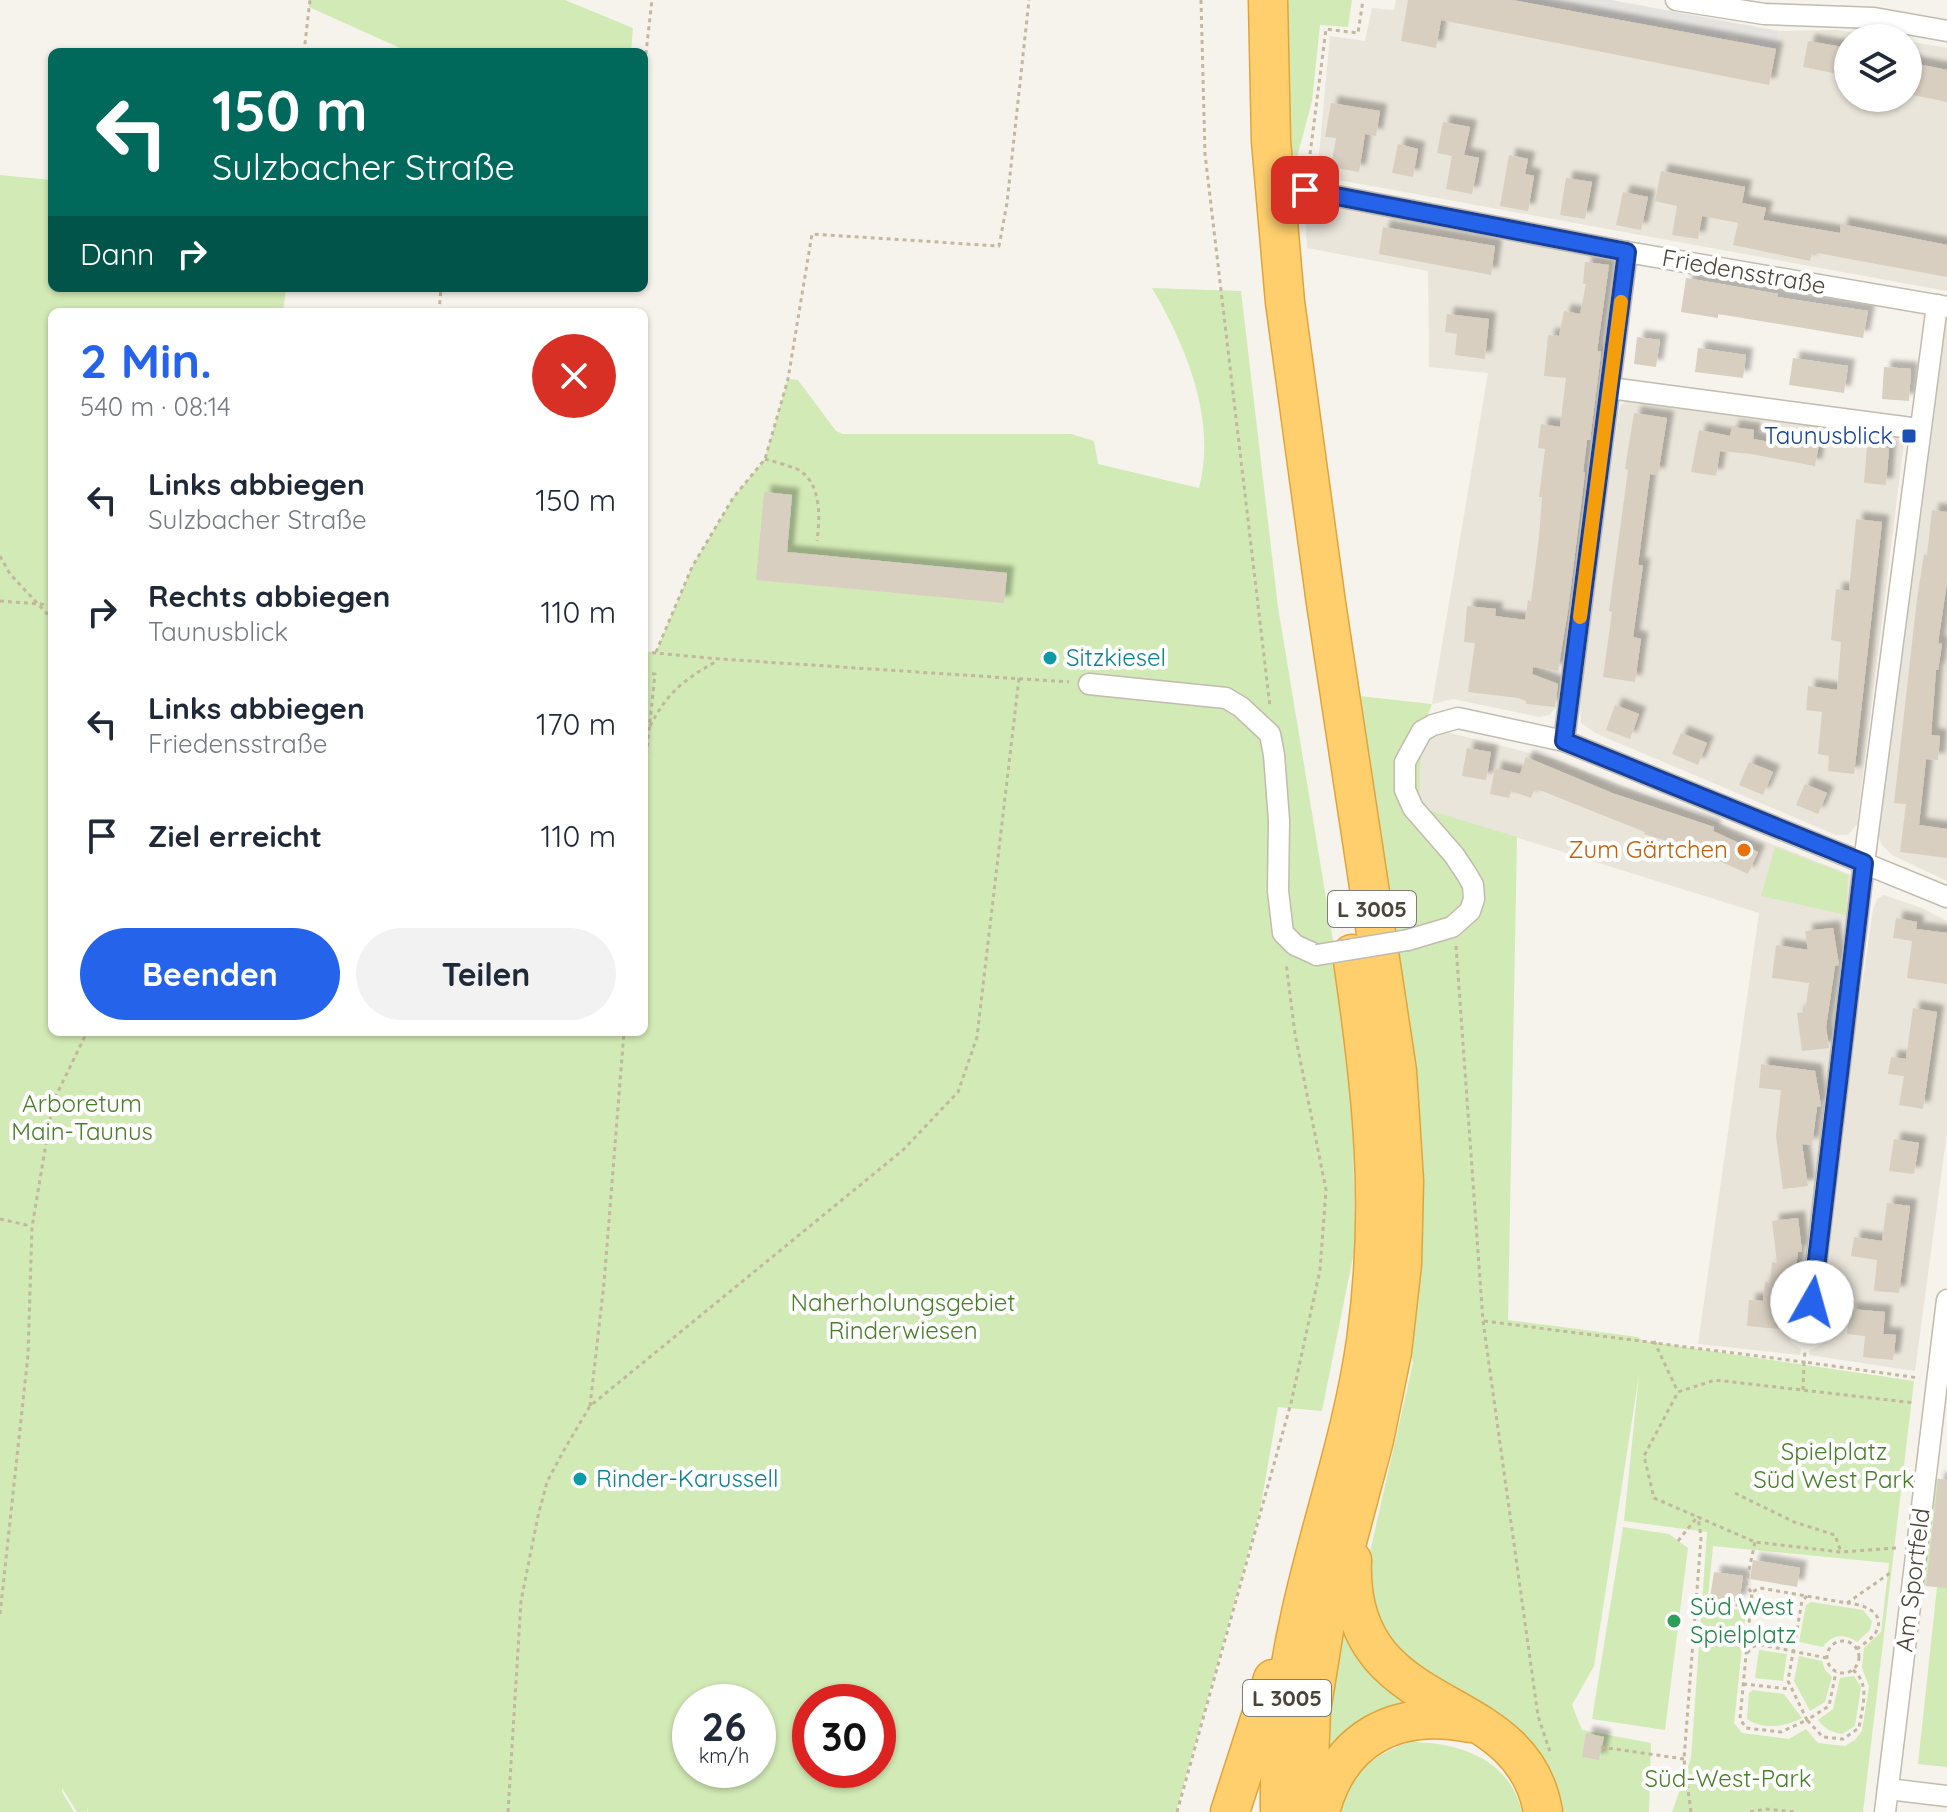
<!DOCTYPE html>
<html lang="de">
<meta charset="utf-8">
<style>
:root{--surface:#fff;--page:#f2f2f3;--text:#1f2937;--muted:#747a83;--accent:#2563eb}
body{margin:0;font-family:Quicksand,sans-serif;background:var(--page);color:var(--text);height:100vh;display:flex;flex-direction:column;font-size:30px;white-space:nowrap}
*{box-sizing:border-box;margin:0}
p{font-size:26px;color:var(--muted)}
.icon{flex:none;width:44px;height:44px;fill:none;stroke:currentColor;stroke-width:2;stroke-linecap:round;stroke-linejoin:round}
.map{position:relative;flex:1;overflow:hidden}
.drawer{position:absolute;left:48px;top:308px;width:600px;height:728px;display:flex;flex-direction:column;background:var(--surface);border-radius:12px;box-shadow:0 2px 6px #0004}
.drawer>*{flex:none}
.top-card{position:absolute;left:48px;top:48px;width:600px;height:244px;border-radius:12px;box-shadow:0 2px 6px #0004;background:#00695c;color:#fff;overflow:hidden}
.fabs{position:absolute;left:1834px;top:24px;display:grid;gap:16px}
.fabs a{display:grid;place-items:center;width:88px;height:88px;border-radius:50%;background:var(--surface);box-shadow:0 2px 6px #0004;font-size:40px}
.speed{position:absolute;left:672px;top:1684px;display:flex;gap:16px;font-size:40px;font-weight:700;text-align:center}
.speed>*{display:grid;place-content:center;width:104px;height:104px;border-radius:50%;background:var(--surface);box-shadow:0 2px 6px #0004;line-height:1}
.speed small{font-size:20px;font-weight:400}
.speed .limit{border:12px solid #d22;background:#fff;color:#111}
.pin{position:absolute;display:grid;place-items:center;width:68px;height:68px;color:#fff;margin:-34px;border-radius:16px;box-shadow:0 4px 12px #0006}
.me{position:absolute;width:88px;margin:-44px;rotate:7deg;stroke-linejoin:round;filter:drop-shadow(0 0 6px #0008)}
.turn{display:flex;align-items:center;gap:28px;height:168px;padding:0 32px;font-size:36px}
.turn .icon{width:104px;height:104px;stroke-width:2.5}
.turn b{display:block;font-size:56px;line-height:68px}
.then{display:flex;align-items:center;height:76px;padding:0 32px;background:#0003;gap:16px;font-size:30px}
.round{display:grid;place-items:center;flex:none;width:84px;height:84px;border-radius:42px;background:var(--page)}
.overview{display:flex;align-items:center;justify-content:space-between;height:136px;padding:0 32px}
h1{font-size:48px;font-weight:700;line-height:60px;color:var(--accent)}
.button{display:flex;gap:16px;margin-top:auto;padding:16px 32px}
.button a{flex:1;height:92px;border-radius:48px;background:var(--accent);color:#fff;font-size:32px;font-weight:700;line-height:92px;text-align:center}
.button a+a{background:var(--page);color:var(--text)}
ul{padding:0;list-style:none}
li{display:flex;align-items:center;gap:24px;height:112px;padding:0 32px}
li div{flex:1}
li b{display:block;font-size:30px}
li em{font-style:normal}
.map>svg:first-child{display:block}
.residential{fill:#eae5da}
.green{fill:#d2eab5;fill-rule:evenodd}
.parking{fill:#e5e3e0}
.building{fill:#d8cfc1;filter:url(#shadow)}
.lines{fill:none;stroke-linecap:round;stroke-linejoin:round}
.street-casing{stroke:#c2bbae;stroke-width:23}
.highway-casing{stroke:#e0a43c;stroke-width:41}
.path{stroke:#c4b79f;stroke-width:3;stroke-dasharray:4 4;stroke-linecap:butt}
.street{stroke:#fff;stroke-width:20}
.highway{stroke:#ffcf6e;stroke-width:38}
.street-bridge-casing{stroke:#c2bbae;stroke-width:23;stroke-linecap:butt}
.street-bridge{stroke:#fff;stroke-width:20}
.route-casing{stroke:#184099;stroke-width:20}
.route{stroke:#2563eb;stroke-width:14}
.slow{stroke:#f59e0b;stroke-width:14}
.transit-dot{fill:#1a4fb4;stroke:#fff;stroke-width:3}
.culture-dot{fill:#0f9aa8;stroke:#fff;stroke-width:3}
.food-dot{fill:#e8710a;stroke:#fff;stroke-width:3}
.leisure-dot{fill:#2e9e5b;stroke:#fff;stroke-width:3}
.labels{text-anchor:middle;stroke-width:8;stroke-linejoin:round;paint-order:stroke}
.shield{fill:#fff;stroke:#817c74;stroke-width:2}
.shield-label{font-size:22px;font-weight:bold;fill:#4b4439}
.street-label{font-size:24px;fill:#4b4439;stroke:#fff}
.transit-label{font-size:24px;fill:#164399;stroke:#fff;text-anchor:end}
.culture-label{font-size:24px;fill:#0d838f;stroke:#fff;text-anchor:start}
.food-label{font-size:24px;fill:#c56008;stroke:#fff;text-anchor:end}
.park-label{font-size:24px;fill:#4a7f2a;stroke:#fff}
.leisure-label{font-size:24px;fill:#27864d;stroke:#fff;text-anchor:start}
</style>
<div class="map">
<svg width="1947" height="1812" viewBox="0 0 1947 1812">
<defs>
<filter id="shadow"><feDropShadow dx="7" dy="-7" stdDeviation="2" flood-color="#0004"/></filter>
</defs>
<rect width="100%" height="100%" fill="#f6f3ec"/>
<g class="residential">
<polygon points="1396,0 1512,0 1560,9 1561,4 1573,6 1572,11 1655,26 1657,21 1668,23 1668,28 1725,39 1727,34 1738,36 1737,41 1776,49 1779,31 1837,30 1887,38 1848,38 1848,98 1908,98 1908,41 1947,48 1947,291 1317,176 1330,36 1365,41 1372,8 1394,10"/>
<polygon points="1304,195 1612,257 1616,264 1560,704 1549,715 1539,717 1453,699 1432,704 1488,373 1429,367 1428,271 1307,248"/>
<polygon points="1947,317 1947,881 1892,855 1882,845 1878,835 1942,321"/>
<polygon points="1628,400 1896,434 1904,442 1857,824 1848,835 1836,835 1595,733 1581,723 1580,695 1619,410 1621,405"/>
<polygon points="1433,725 1450,733 1554,759 1854,876 1807,1310 1794,1316 1788,1324 1788,1335 1791,1342 1801,1349 1800,1355 1698,1344 1759,913 1419,807 1422,731"/>
<polygon points="1884,895 1922,908 1947,921 1947,1132 1915,1371 1809,1355 1810,1350 1820,1345 1826,1336 1824,1320 1815,1312 1873,909 1877,899"/>
</g>
<g class="green">
<polygon points="310,0 565,0 633,28 631,52 409,52 309,7"/>
<polygon points="1280,0 1352,0 1348,27 1320,25 1312,101 1288,191"/>
<path d="M0,175L52,180V288H286L283,312H52V1032H644V652H656L692,567L733,498L765,459L788,379L798,380L836,431L843,434H1071L1094,441L1098,464L1199,488C1217,420 1186,346 1152,288L1241,291L1278,607L1346,1019L1353,1137L1355,1247L1322,1411L1278,1407L1260,1510L1176,1812H88V1807L87,1812H77L62,1788V1792L74,1812H0ZM690,1702H758V1770H690ZM810,1702H878V1770H810Z"/>
<path d="M1359,696L1432,704L1422,731L1419,807L1517,837L1508,1320L1638,1337L1643,1341L1914,1381L1863,1812H1672L1691,1758L1707,1532L1624,1521L1639,1375L1594,1666L1572,1705L1582,1730L1651,1743L1649,1812H1560L1407,1668L1371,1618L1367,1565L1413,1363L1408,1342L1403,1032ZM1713,1546L1889,1563L1881,1632L1864,1648L1862,1668L1869,1686L1862,1731L1855,1740L1845,1746L1818,1743L1806,1729L1789,1739L1742,1733L1734,1723L1746,1610L1707,1607Z"/>
<polygon points="1775,847 1848,875 1846,915 1761,896"/>
<polygon points="1933,1478 1947,1480 1947,1767 1918,1764 1937,1587 1920,1585"/>
<polygon points="1623,1527 1669,1534 1688,1548 1665,1730 1592,1719"/>
<polygon points="1345,1580 1439,1713 1321,1781"/>
<path d="M1811,1602L1863,1610L1872,1621L1870,1630L1857,1642C1843,1633 1833,1634 1823,1647L1799,1642L1806,1605Z"/>
<polygon points="1759,1650 1787,1654 1783,1681 1755,1678"/>
<polygon points="1799,1656 1822,1661 1825,1670 1832,1677 1825,1702 1810,1711 1794,1681"/>
<path d="M1854,1676L1861,1687L1855,1726L1842,1734C1831,1732 1825,1729 1818,1720L1833,1709L1840,1678Z"/>
<path d="M1753,1690L1784,1694L1802,1718C1785,1727 1763,1730 1747,1719L1749,1693Z"/>
<path d="M1409,1742C1458,1742 1509,1758 1522,1812H1334C1347,1773 1372,1757 1409,1742Z"/>
</g>
<polygon class="parking" points="1512,0 1611,0 1779,31 1776,49 1737,42 1738,36 1727,34 1726,40 1667,28 1668,23 1657,21 1656,26 1572,12 1572,6 1562,4 1560,9"/>
<g class="building">
<polygon points="1408,0 1512,0 1776,49 1769,85 1441,20 1436,48 1401,41"/>
<polygon points="1808,41 1848,48 1843,75 1803,67"/>
<polygon points="1908,62 1947,70 1947,102 1908,94"/>
<polygon points="1331,103 1380,111 1376,136 1365,134 1359,172 1331,167 1336,138 1325,137"/>
<polygon points="1443,122 1470,127 1464,155 1479,158 1472,194 1446,189 1452,156 1437,153"/>
<polygon points="1398,144 1418,149 1413,177 1392,173"/>
<polygon points="1509,155 1528,159 1525,174 1534,176 1528,211 1500,206"/>
<polygon points="1661,171 1745,187 1742,203 1766,208 1763,220 1840,233 1841,224 1947,245 1947,277 1812,252 1810,261 1733,245 1738,223 1702,216 1698,239 1672,235 1677,206 1655,201"/>
<polygon points="1566,178 1592,182 1585,219 1560,215"/>
<polygon points="1623,192 1648,197 1641,230 1616,225"/>
<polygon points="1383,227 1495,246 1491,275 1379,254"/>
<polygon points="1585,262 1609,265 1597,351 1601,351 1600,361 1590,440 1587,440 1583,472 1585,472 1568,610 1558,671 1533,667 1532,674 1558,684 1555,707 1526,704 1526,701 1518,698 1468,692 1475,643 1464,642 1467,606 1496,609 1495,616 1525,620 1528,600 1531,601 1539,537 1542,497 1539,497 1545,449 1538,448 1541,424 1560,427 1566,378 1544,376 1548,335 1559,336 1564,311 1580,314 1586,284 1583,284"/>
<polygon points="1686,278 1778,294 1777,297 1868,311 1863,338 1718,314 1718,318 1681,312"/>
<polygon points="1447,314 1489,319 1485,359 1455,355 1457,334 1445,332"/>
<polygon points="1637,337 1660,340 1656,367 1634,364"/>
<polygon points="1698,348 1746,355 1743,378 1695,372"/>
<polygon points="1793,358 1848,366 1844,393 1789,385"/>
<polygon points="1884,367 1911,369 1909,401 1882,399"/>
<polygon points="1634,413 1667,418 1658,475 1650,474 1638,565 1643,565 1633,637 1641,639 1635,682 1603,677 1612,612 1609,611 1628,470 1625,469"/>
<polygon points="1732,427 1754,430 1753,439 1796,447 1798,434 1820,439 1815,466 1751,454 1720,451 1716,476 1691,472 1699,430 1730,436"/>
<polygon points="1867,446 1889,448 1886,485 1864,483"/>
<polygon points="764,492 792,495 787,552 1007,573 1004,603 756,580"/>
<polygon points="1932,510 1947,512 1947,582 1938,643 1942,644 1938,670 1936,670 1931,735 1940,736 1938,760 1926,759 1919,825 1947,829 1947,858 1900,852 1906,804 1894,803 1917,599 1924,554 1927,555"/>
<polygon points="1856,519 1882,522 1854,774 1828,771 1829,756 1818,754 1822,712 1806,710 1808,686 1837,690 1841,642 1831,640 1836,589 1849,591"/>
<polygon points="1615,705 1639,714 1630,739 1606,730"/>
<polygon points="1681,733 1707,743 1698,765 1672,754"/>
<polygon points="1467,748 1491,752 1486,780 1462,776"/>
<polygon points="1526,757 1612,793 1714,827 1713,831 1758,852 1748,874 1698,851 1644,834 1645,832 1542,791 1534,790 1531,798 1511,791 1509,798 1490,794 1495,768 1520,774"/>
<polygon points="1749,762 1773,772 1763,795 1739,785"/>
<polygon points="1805,784 1827,793 1818,814 1796,805"/>
<polygon points="1896,918 1917,922 1916,929 1947,933 1947,984 1907,978 1912,941 1893,938"/>
<polygon points="1833,928 1839,965 1835,966 1826,1027 1829,1048 1802,1051 1797,1013 1805,1012 1809,983 1772,978 1776,945 1808,950 1805,931"/>
<polygon points="1913,1008 1937,1012 1923,1109 1899,1105 1904,1076 1888,1074 1891,1057 1906,1059"/>
<polygon points="1761,1064 1815,1071 1821,1106 1817,1107 1812,1145 1802,1144 1808,1186 1783,1189 1776,1136 1781,1090 1759,1088"/>
<polygon points="1894,1139 1919,1143 1914,1174 1889,1171"/>
<polygon points="1887,1203 1910,1206 1899,1293 1874,1291 1877,1260 1851,1256 1854,1237 1882,1241"/>
<polygon points="1798,1218 1802,1252 1798,1252 1792,1298 1784,1297 1781,1329 1747,1326 1749,1300 1763,1301 1765,1282 1770,1283 1772,1262 1777,1263 1772,1221"/>
<polygon points="1850,1309 1885,1312 1883,1334 1896,1335 1893,1360 1863,1357 1865,1336 1847,1334"/>
<polygon points="1938,1479 1947,1480 1947,1588 1926,1586"/>
<polygon points="1753,1560 1800,1568 1797,1587 1750,1579"/>
<polygon points="1714,1572 1743,1576 1739,1602 1710,1598"/>
<polygon points="1586,1733 1604,1737 1599,1760 1582,1757"/>
</g>
<g class="lines">
<g class="street-casing">
<g id="street">
<polyline points="1676,0 1764,14 1874,18 1947,31"/>
<polyline points="1305,190 1627,252 1947,307"/>
<polyline points="1610,388 1919,429"/>
<polyline points="1089,684 1226,698 1241,707 1270,734 1274,755 1279,820 1278,891 1283,933 1295,945 1317,955"/>
<polyline points="1564,741 1627,252"/>
<polyline points="1408,940 1452,927 1470,911 1474,899 1473,885 1466,873 1454,855 1413,808 1405,790 1405,762 1422,731 1433,725 1458,718 1564,741 1947,897"/>
<polyline points="1808,1332 1864,863 1937,305"/>
<polyline points="1888,1789 1947,1796"/>
<polyline points="1885,1812 1947,1300"/>
</g>
</g>
<g class="highway-casing">
<g id="highway">
<polyline points="1268,0 1271,141 1285,302 1326,603 1397,1071 1404,1181 1402,1264 1392,1352 1374,1440 1325,1624 1311,1711 1307,1812"/>
<path d="M1352,1560C1345,1724 1522,1684 1543,1812"/>
<polyline points="1230,1812 1273,1679"/>
<path d="M1280,1812C1279,1746 1286,1678 1301,1613C1321,1522 1353,1434 1366,1341C1385,1206 1372,1088 1352,954"/>
<path d="M1320,1812C1339,1738 1396,1708 1470,1723"/>
</g>
</g>
<g class="path">
<polyline points="1201,0 1205,154 1270,707"/>
<polyline points="304,52 310,0"/>
<polyline points="644,70 652,0"/>
<polyline points="1308,170 1326,29 1358,33 1363,0"/>
<polyline points="439,312 441,288"/>
<path d="M765,459C775,462 787,465 797,469C822,482 820,518 817,541"/>
<polyline points="0,556 10,574 52,619"/>
<polyline points="0,601 52,605"/>
<polyline points="644,652 720,659 1069,682"/>
<polyline points="656,652 692,567 733,498 765,459 788,379 812,234 999,246 1007,203 1029,0"/>
<polyline points="644,673 655,674 644,778"/>
<path d="M650,726C668,692 683,680 717,661"/>
<polyline points="1456,946 1483,1321 1538,1716 1550,1752"/>
<polyline points="0,1219 31,1226"/>
<polyline points="1484,1321 1804,1362 1805,1352"/>
<polyline points="1654,1341 1678,1392"/>
<polyline points="1803,1390 1804,1362 1919,1378"/>
<polyline points="590,1406 604,1283 624,1032"/>
<polyline points="1735,1493 1794,1522 1835,1535 1841,1552"/>
<polyline points="1678,1541 1698,1516"/>
<polyline points="1896,1548 1841,1552 1755,1542 1654,1498 1644,1456 1678,1392 1715,1380 1915,1403"/>
<polyline points="1751,1592 1746,1584 1755,1542"/>
<polyline points="1807,1596 1802,1601 1788,1681 1807,1720 1829,1706 1836,1672"/>
<polyline points="1696,1599 1750,1607"/>
<path d="M1847,1603C1861,1604 1885,1611 1877,1630C1874,1638 1863,1644 1857,1649"/>
<polyline points="0,1614 28,1355 32,1227 53,1102 87,1032"/>
<circle cx="1843" cy="1657" r="16"/>
<polyline points="1747,1653 1754,1646 1762,1645 1827,1658"/>
<path d="M1853,1670C1871,1685 1862,1707 1859,1728L1843,1739L1823,1737L1807,1720L1781,1732L1746,1728L1740,1719L1752,1592L1760,1588L1847,1603L1893,1571"/>
<polyline points="1743,1684 1790,1689"/>
<polyline points="1601,1747 1684,1759"/>
<polyline points="508,1812 521,1601 538,1516 547,1482 564,1450 590,1406 903,1150 958,1092 977,1037 1019,678"/>
<polyline points="1177,1812 1291,1403 1320,1270 1326,1190 1295,1034 1286,963"/>
<polyline points="1691,1812 1684,1759 1701,1538 1698,1516"/>
<polyline points="1750,1812 1765,1809 1795,1812"/>
</g>
<use href="#street" class="street"/>
<use href="#highway" class="highway"/>
<g class="street-bridge-casing">
<polyline id="street-bridge" points="1317,955 1408,940"/>
</g>
<use href="#street-bridge" class="street-bridge"/>
</g>
<g class="lines">
<g class="route-casing">
<polyline id="route" points="1305,190 1627,252 1564,741 1864,863 1812,1302"/>
</g>
<use href="#route" class="route"/>
<polyline class="slow" points="1580,617 1621,302"/>
</g>
<rect class="transit-dot" x="1901" y="428" width="16" height="16" rx="4"/>
<g class="culture-dot">
<circle cx="1050" cy="658" r="8"/>
<circle cx="580" cy="1479" r="8"/>
</g>
<circle class="food-dot" cx="1744" cy="850" r="8"/>
<circle class="leisure-dot" cx="1674" cy="1621" r="8"/>
<g class="labels">
<g class="shield">
<rect x="1328" y="891" width="88" height="36" rx="6"/>
<rect x="1243" y="1680" width="88" height="36" rx="6"/>
</g>
<g class="shield-label">
<text x="1372" y="917">L 3005</text>
<text x="1287" y="1706">L 3005</text>
</g>
<g class="street-label">
<text transform="translate(1744 272) rotate(10)" y="8">Friedensstraße</text>
<text transform="translate(1913 1580) rotate(-83)" y="8">Am Sportfeld</text>
</g>
<g class="transit-label">
<text x="1893" y="444">Taunusblick</text>
</g>
<g class="culture-label">
<text x="1066" y="666">Sitzkiesel</text>
<text x="596" y="1487">Rinder-Karussell</text>
</g>
<g class="food-label">
<text x="1728" y="858">Zum Gärtchen</text>
</g>
<g class="park-label">
<text x="82" y="1112">Arboretum<tspan x="82" dy="28">Main-Taunus</tspan></text>
<text x="903" y="1311">Naherholungsgebiet<tspan x="903" dy="28">Rinderwiesen</tspan></text>
<text x="1834" y="1460">Spielplatz<tspan x="1834" dy="28">Süd West Park</tspan></text>
<text x="1728" y="1787">Süd-West-Park</text>
</g>
<g class="leisure-label">
<text x="1690" y="1615">Süd West<tspan x="1690" dy="28">Spielplatz</tspan></text>
</g>
</g>
</svg>
<div class="fabs">
<a><svg class="icon" aria-label="layers" viewBox="0 0 24 24"><path d="M12 4l9 5-9 5-9-5zM3 14l9 5 9-5"/></svg></a>
</div>
<div class="speed"><div>26<small>km/h</small></div><div class="limit">30</div></div>
<div class="pin" style="left:1305px;top:190px;background:#d93025"><svg class="icon" aria-label="arrive" viewBox="0 0 24 24"><path d="M6 21V4h12l-3 4 3 4H6"/></svg></div>
<svg class="me" style="left:1812px;top:1302px" viewBox="-20 -20 40 40"><circle r="19" fill="#fff"/><path d="M0-13L10 11 0 6-10 11z" fill="#2563eb"/></svg>
<div class="top-card">
<div class="turn"><svg class="icon" aria-label="left" viewBox="0 0 24 24"><path d="M17 20v-9H6M10 6l-5 5 5 5"/></svg><div><b>150 m</b>Sulzbacher Straße</div></div>
<div class="then">Dann<svg class="icon" aria-label="right" viewBox="0 0 24 24"><path d="M7 20v-9h11M14 6l5 5-5 5"/></svg></div>
</div>
<section class="drawer">
<div class="overview"><div><h1>2 Min.</h1><p>540 m · 08:14</p></div><a class="round" style="background:#d93025;color:#fff"><svg class="icon" aria-label="close" viewBox="0 0 24 24"><path d="M6 6l12 12M18 6L6 18"/></svg></a></div>
<ul>
<li><svg class="icon" aria-label="left" viewBox="0 0 24 24"><path d="M17 20v-9H6M10 6l-5 5 5 5"/></svg><div><b>Links abbiegen</b><p>Sulzbacher Straße</p></div><em>150 m</em></li>
<li><svg class="icon" aria-label="right" viewBox="0 0 24 24"><path d="M7 20v-9h11M14 6l5 5-5 5"/></svg><div><b>Rechts abbiegen</b><p>Taunusblick</p></div><em>110 m</em></li>
<li><svg class="icon" aria-label="left" viewBox="0 0 24 24"><path d="M17 20v-9H6M10 6l-5 5 5 5"/></svg><div><b>Links abbiegen</b><p>Friedensstraße</p></div><em>170 m</em></li>
<li><svg class="icon" aria-label="arrive" viewBox="0 0 24 24"><path d="M6 21V4h12l-3 4 3 4H6"/></svg><div><b>Ziel erreicht</b></div><em>110 m</em></li>
</ul>
<div class="button"><a>Beenden</a><a>Teilen</a></div>
</section>
</div>
